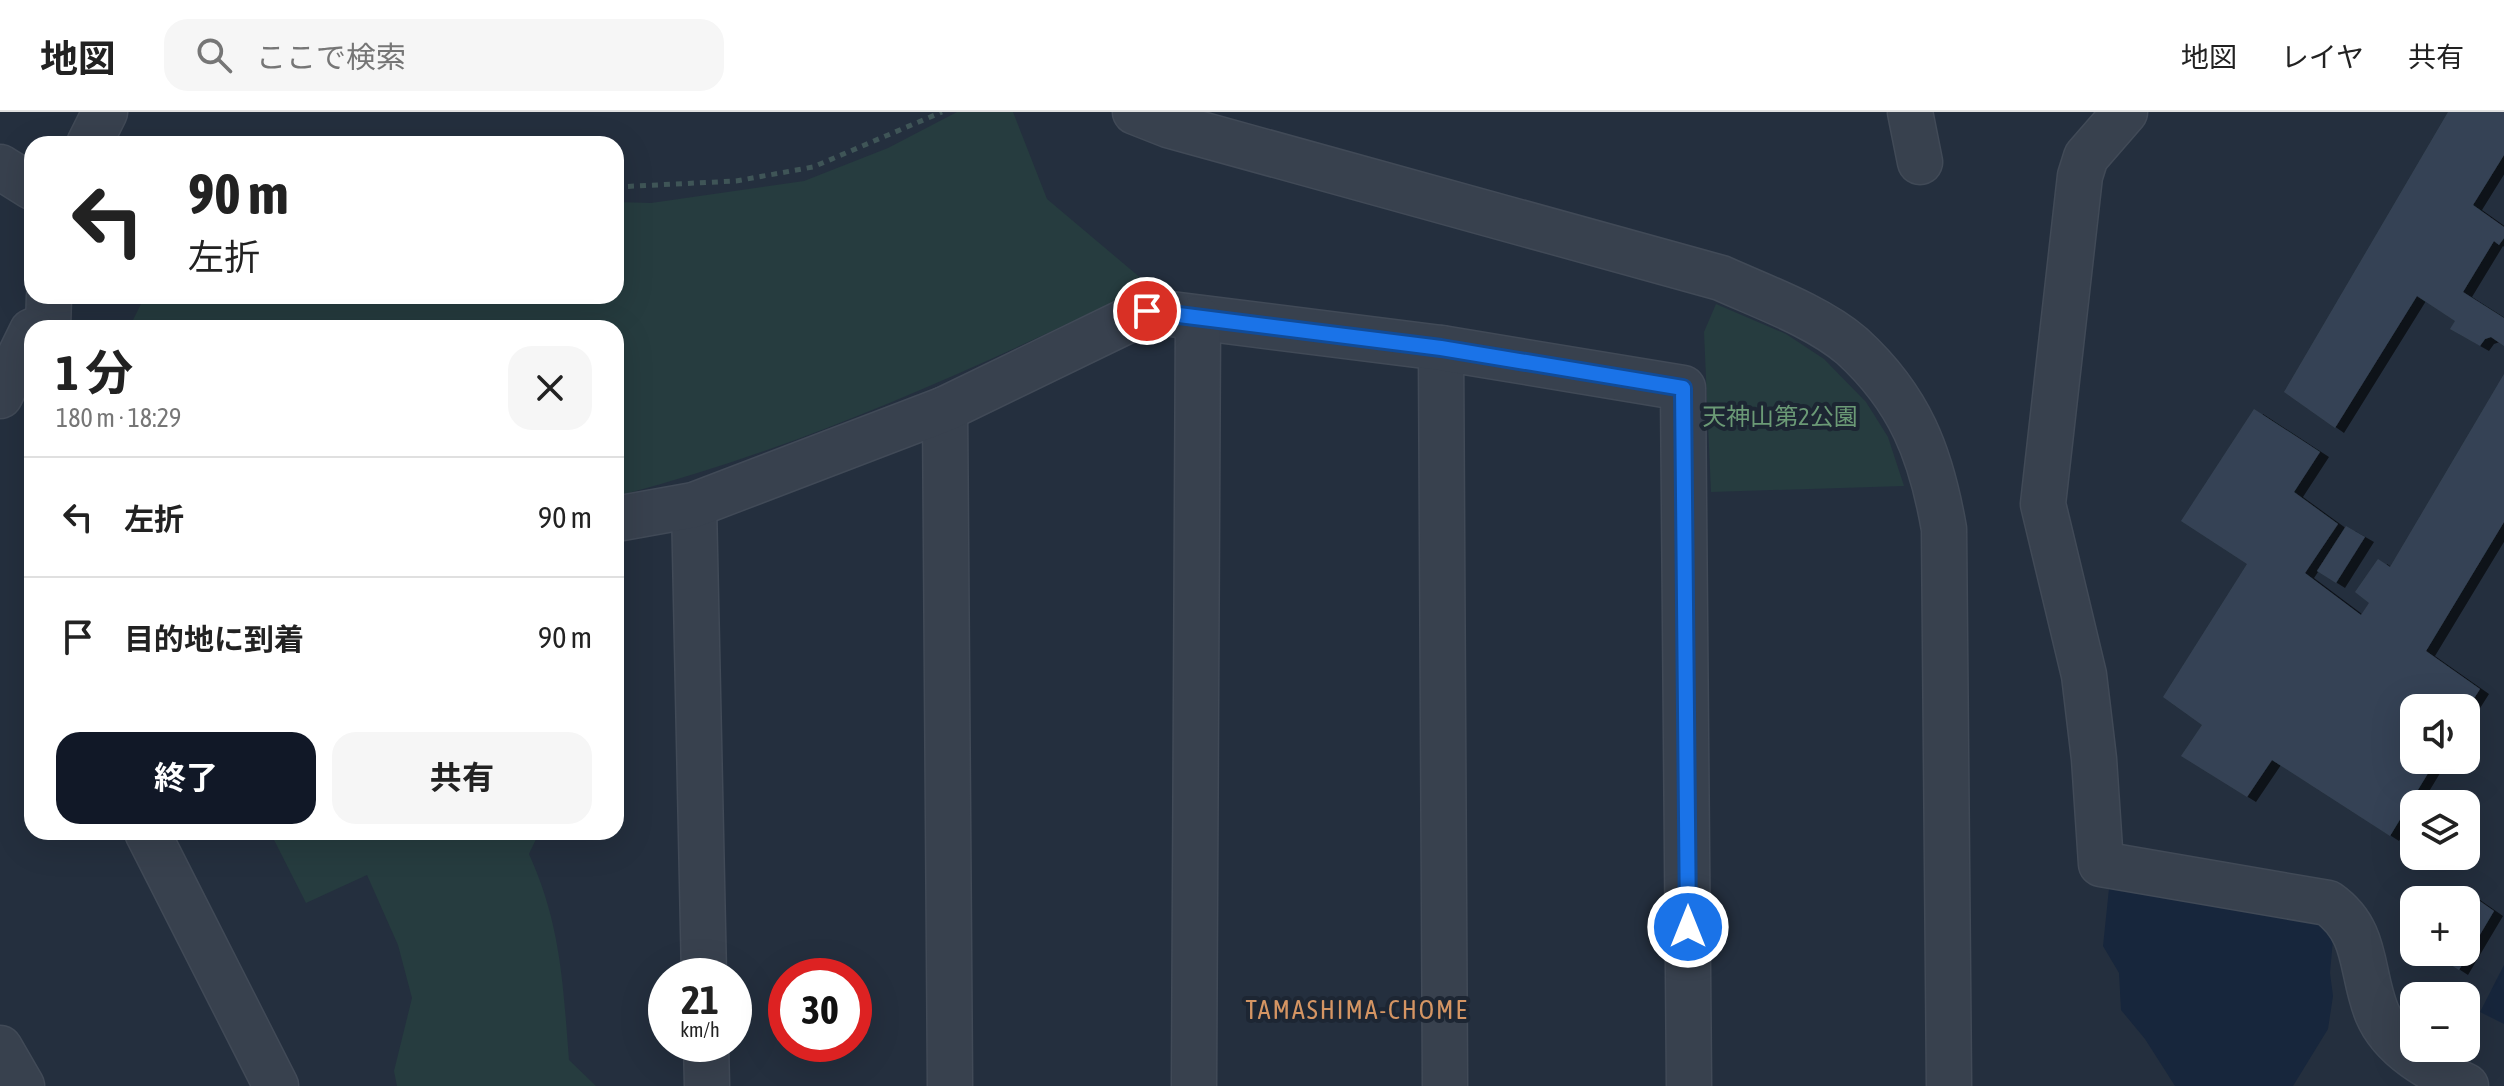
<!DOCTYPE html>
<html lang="ja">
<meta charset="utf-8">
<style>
:root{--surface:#fff;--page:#f6f6f6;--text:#222;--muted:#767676;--line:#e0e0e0;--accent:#111827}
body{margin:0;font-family:"Asap Condensed","Noto Sans JP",sans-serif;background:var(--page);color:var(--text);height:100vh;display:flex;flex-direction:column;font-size:30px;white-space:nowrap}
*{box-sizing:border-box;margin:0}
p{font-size:26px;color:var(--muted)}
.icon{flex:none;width:44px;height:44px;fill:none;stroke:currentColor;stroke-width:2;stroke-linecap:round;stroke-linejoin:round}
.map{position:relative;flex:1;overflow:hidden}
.drawer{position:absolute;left:24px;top:208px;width:600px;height:520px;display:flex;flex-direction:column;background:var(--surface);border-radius:24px;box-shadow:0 8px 32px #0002}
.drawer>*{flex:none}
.guide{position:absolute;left:24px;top:24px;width:600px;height:168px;border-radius:24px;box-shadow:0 8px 32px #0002;background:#fff;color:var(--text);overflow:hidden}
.tools{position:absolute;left:2400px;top:582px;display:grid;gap:16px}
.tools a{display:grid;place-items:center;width:80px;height:80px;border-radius:16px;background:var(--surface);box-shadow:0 8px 32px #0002;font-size:40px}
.speed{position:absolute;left:648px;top:846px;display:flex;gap:16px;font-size:40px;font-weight:700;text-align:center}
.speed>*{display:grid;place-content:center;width:104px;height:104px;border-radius:50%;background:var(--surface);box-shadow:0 8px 32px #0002;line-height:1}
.speed small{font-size:20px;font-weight:400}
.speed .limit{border:12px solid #d22;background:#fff;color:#111}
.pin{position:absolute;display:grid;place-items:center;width:68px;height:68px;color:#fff;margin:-34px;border:4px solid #fff;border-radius:50%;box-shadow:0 2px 8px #0007}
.me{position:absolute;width:88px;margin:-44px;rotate:0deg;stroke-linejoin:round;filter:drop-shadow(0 0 6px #0008)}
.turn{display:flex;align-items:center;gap:28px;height:168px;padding:0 32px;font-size:36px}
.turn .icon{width:104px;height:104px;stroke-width:2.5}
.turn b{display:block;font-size:56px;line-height:68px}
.round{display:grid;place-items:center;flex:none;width:84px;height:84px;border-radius:24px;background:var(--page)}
.head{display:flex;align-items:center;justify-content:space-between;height:136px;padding:0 32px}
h1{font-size:48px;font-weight:700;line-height:60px}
.cta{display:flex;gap:16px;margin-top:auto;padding:16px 32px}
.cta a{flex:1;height:92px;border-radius:24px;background:var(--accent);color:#fff;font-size:32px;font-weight:700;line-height:92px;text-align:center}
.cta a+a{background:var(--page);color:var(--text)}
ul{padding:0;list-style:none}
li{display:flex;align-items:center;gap:24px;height:120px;padding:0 32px;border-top:2px solid var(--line)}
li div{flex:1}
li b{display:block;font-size:30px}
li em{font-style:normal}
header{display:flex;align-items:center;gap:48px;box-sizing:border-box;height:112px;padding:0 40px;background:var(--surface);border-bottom:2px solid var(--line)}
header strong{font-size:38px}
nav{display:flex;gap:44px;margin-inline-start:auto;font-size:28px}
.search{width:560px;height:72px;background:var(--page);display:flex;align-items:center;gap:20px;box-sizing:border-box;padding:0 28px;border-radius:24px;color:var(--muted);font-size:30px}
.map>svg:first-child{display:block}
.green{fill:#263c3f}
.water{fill:#17263c}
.building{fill:#364354;filter:url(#shadow)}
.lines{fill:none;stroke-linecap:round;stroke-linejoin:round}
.minor-casing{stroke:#414a57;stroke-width:47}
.path{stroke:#3f5557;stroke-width:5;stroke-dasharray:6 6;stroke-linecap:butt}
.minor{stroke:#38414e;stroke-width:44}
.route-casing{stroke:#114b97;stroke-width:20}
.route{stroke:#1a73e8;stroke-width:14}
.labels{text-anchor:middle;stroke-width:8;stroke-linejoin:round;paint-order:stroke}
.park-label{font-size:24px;fill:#6b9a76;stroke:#1d2633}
.neighbourhood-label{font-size:26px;letter-spacing:2px;fill:#d59563;stroke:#1d2633}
</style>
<header>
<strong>地図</strong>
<div class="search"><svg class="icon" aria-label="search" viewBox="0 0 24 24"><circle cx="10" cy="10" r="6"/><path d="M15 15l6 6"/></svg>ここで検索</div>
<nav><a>地図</a><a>レイヤ</a><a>共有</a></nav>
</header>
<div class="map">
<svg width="2504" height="974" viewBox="0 0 2504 974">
<defs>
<filter id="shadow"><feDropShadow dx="9" dy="5" stdDeviation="0" flood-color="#0009"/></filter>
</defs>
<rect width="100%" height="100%" fill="#242f3e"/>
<g class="green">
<path d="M957,0H1013L1047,87L1149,173C980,254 807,334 625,382L616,384V216H129L145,184H616V90L651,91L804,69L888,36Z"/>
<polygon points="1716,192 1786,222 1824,247 1866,290 1888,325 1904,374 1711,380 1704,220"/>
<path d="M270,720H546L537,725L529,742C561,813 563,872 569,948L596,974H397L394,959L412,886L398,833L367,763L306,791Z"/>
</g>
<g class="water">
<polygon points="2110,767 2327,800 2333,827 2330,861 2333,884 2328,917 2293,974 2175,974 2145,927 2121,898 2119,861 2103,834"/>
<polygon points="2504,853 2504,912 2480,900"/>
</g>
<g class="building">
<polygon points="2448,0 2504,0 2504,43 2473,93 2504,115 2504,126 2499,133 2494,129 2463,180 2504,206 2504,234 2491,225 2485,227 2480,234 2450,217 2455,209 2417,184 2335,316 2284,280"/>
<polygon points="2504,262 2504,410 2426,539 2480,577 2468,596 2414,596 2414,648 2436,648 2390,724 2272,648 2247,685 2181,644 2202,613 2163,585 2247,452 2181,409 2254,297 2320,340 2294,380 2338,412 2305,461 2361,503 2369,491 2355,480 2378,447 2390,455"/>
<polygon points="2346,414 2365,425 2336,471 2317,459"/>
<polygon points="2464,778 2494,799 2459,858 2431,840 2466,840 2466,788 2458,788"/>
</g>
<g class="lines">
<g class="minor-casing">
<g id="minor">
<path d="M1135,0L1168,13L1721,166C1763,185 1817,204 1852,234C1910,287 1931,342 1944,417L1949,974"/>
<polyline points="1910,0 1920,50"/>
<path d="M2125,0L2086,45L2080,64L2043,392L2084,563L2094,647L2101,752L2328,791C2369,820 2360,860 2377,901C2392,937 2432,958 2466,974"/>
<polyline points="89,32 105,0"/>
<polyline points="0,55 32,75"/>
<polyline points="48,216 49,184"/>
<polyline points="1441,236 1445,974"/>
<polyline points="0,284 32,219"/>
<polyline points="945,297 950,974"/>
<polyline points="694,393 704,864"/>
<polyline points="616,407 694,393 945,297 1147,199 1441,236 1683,276 1689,974"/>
<polyline points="147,720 276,974"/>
<polyline points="706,932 707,974"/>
<polyline points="0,936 22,974"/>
<polyline points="1194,974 1198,206"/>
</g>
</g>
<polyline class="path" points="616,75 736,69 813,55 942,0"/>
<use href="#minor" class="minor"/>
</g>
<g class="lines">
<g class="route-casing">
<polyline id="route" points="1147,199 1441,236 1683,276 1688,815"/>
</g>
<use href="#route" class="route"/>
</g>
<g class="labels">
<g class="park-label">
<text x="1780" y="313">天神山第2公園</text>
</g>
<g class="neighbourhood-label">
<text x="1357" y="907">TAMASHIMA-CHOME</text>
</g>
</g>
</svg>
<div class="tools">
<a><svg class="icon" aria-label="sound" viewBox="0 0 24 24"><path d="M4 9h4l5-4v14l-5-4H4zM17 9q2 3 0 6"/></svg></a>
<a><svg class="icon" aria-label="layers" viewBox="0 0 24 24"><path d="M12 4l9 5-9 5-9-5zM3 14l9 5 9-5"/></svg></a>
<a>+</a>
<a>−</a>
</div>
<div class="speed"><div>21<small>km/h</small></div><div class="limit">30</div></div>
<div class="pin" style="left:1147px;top:199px;background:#d93025"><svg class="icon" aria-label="arrive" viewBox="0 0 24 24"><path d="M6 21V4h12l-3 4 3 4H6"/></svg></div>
<svg class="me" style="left:1688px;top:815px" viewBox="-20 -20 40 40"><circle r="17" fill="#1a73e8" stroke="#fff" stroke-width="3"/><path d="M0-11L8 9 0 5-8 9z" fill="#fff"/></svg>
<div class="guide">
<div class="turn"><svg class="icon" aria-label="left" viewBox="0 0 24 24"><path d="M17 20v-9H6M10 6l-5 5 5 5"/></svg><div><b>90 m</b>左折</div></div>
</div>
<section class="drawer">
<div class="head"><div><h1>1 分</h1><p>180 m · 18:29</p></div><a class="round"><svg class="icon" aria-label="close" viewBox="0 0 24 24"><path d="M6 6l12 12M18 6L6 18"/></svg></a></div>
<ul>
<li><svg class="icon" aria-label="left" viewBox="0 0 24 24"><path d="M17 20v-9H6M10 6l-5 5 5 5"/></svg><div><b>左折</b></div><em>90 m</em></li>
<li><svg class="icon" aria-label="arrive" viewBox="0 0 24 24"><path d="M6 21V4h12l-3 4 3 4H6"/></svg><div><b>目的地に到着</b></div><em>90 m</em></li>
</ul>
<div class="cta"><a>終了</a><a>共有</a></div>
</section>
</div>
